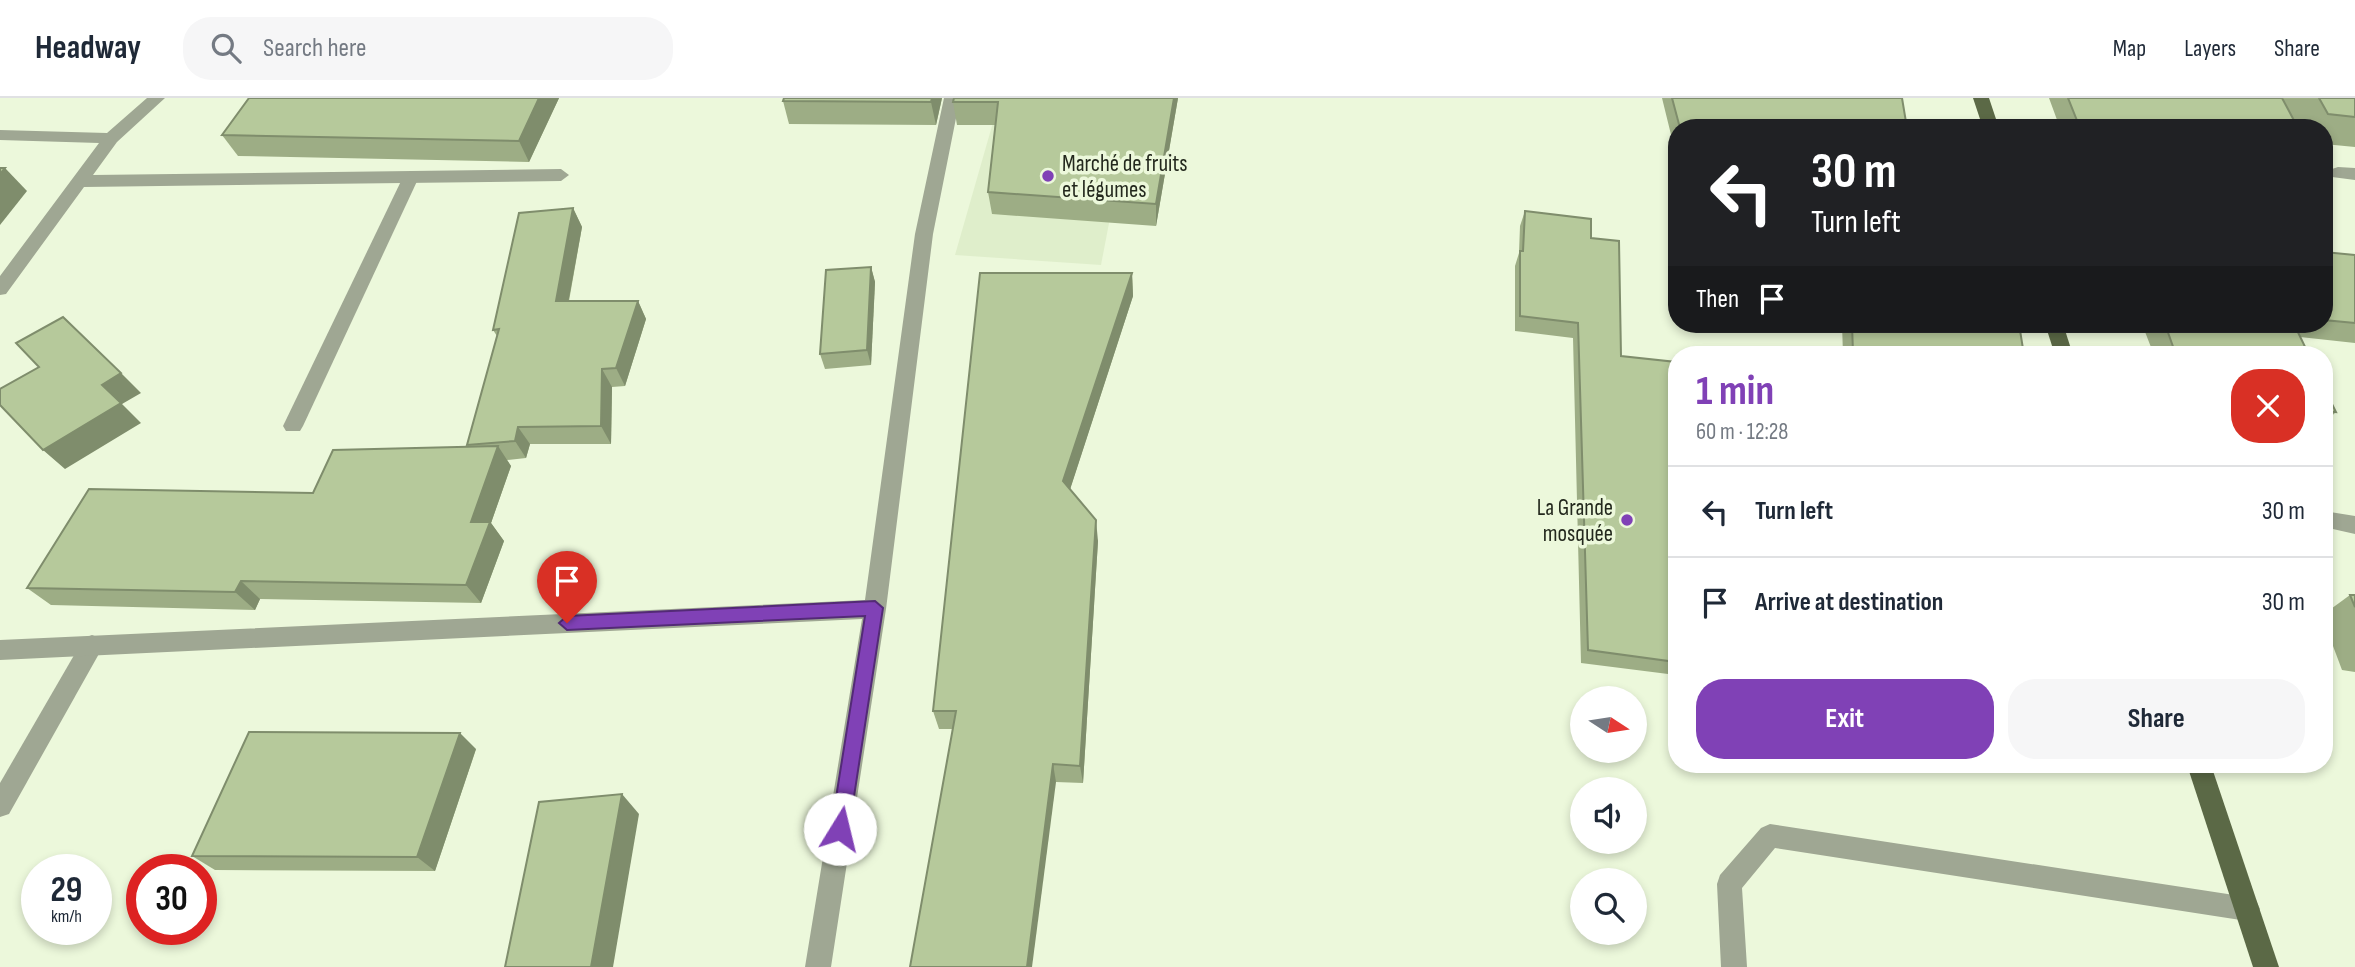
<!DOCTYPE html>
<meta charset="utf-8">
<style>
:root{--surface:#fff;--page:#f6f6f7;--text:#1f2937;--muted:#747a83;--line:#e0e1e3;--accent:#8041b6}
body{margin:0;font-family:"Sofia Sans Condensed",sans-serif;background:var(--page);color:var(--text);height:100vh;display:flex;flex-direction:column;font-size:26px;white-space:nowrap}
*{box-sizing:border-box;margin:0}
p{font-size:23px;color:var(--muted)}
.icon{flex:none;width:38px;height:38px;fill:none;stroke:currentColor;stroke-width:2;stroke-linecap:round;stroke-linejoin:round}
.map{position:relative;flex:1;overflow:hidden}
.drawer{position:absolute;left:1668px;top:248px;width:665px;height:427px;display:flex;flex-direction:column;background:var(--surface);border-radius:28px;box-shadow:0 4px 10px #0003}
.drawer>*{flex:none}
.guide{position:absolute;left:1668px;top:21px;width:665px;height:214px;border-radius:28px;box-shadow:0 4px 10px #0003;background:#202124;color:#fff;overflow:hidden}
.needle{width:46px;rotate:102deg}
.controls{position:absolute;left:1570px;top:588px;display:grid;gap:14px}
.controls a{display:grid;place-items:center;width:77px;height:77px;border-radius:50%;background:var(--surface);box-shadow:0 4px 10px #0003;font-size:35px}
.speed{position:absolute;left:21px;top:756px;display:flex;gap:14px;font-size:35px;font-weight:700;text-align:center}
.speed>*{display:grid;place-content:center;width:91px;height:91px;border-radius:50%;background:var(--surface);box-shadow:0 4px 10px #0003;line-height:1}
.speed small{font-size:18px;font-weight:400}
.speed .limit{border:10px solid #d22;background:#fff;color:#111}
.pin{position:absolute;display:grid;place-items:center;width:60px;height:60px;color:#fff;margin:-72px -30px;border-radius:50% 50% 50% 0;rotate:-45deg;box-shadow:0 0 7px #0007}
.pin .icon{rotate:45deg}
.me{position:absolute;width:77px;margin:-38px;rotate:9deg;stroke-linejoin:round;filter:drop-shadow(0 0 5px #0008)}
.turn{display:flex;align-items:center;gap:24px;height:147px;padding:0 28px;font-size:32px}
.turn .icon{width:91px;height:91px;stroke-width:2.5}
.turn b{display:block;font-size:49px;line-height:60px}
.then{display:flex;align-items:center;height:66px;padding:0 28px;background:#0003;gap:14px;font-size:26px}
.round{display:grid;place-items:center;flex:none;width:74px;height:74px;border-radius:28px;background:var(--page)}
.headline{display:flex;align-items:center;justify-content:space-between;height:119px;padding:0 28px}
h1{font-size:42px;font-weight:700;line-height:52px;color:var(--accent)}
.primary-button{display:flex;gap:14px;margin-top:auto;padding:14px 28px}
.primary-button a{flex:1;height:80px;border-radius:28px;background:var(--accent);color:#fff;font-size:28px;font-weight:700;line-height:80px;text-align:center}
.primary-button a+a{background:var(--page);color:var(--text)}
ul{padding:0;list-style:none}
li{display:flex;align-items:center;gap:21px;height:91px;padding:0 28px;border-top:2px solid var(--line)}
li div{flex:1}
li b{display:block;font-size:26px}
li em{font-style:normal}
header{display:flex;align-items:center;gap:42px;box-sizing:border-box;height:98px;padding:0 35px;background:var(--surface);border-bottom:2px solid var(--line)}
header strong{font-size:33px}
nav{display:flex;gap:38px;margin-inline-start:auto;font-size:24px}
.search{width:490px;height:63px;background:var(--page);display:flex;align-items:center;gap:18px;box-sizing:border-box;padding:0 24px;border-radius:28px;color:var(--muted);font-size:26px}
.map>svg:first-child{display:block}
.built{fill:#dfeecb}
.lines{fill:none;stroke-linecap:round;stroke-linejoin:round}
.lane{fill:#9fa793;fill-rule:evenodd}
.street{fill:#9fa793;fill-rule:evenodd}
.primary{fill:#5b6946;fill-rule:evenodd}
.wall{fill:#9dad85}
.shaded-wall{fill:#7f8d6c}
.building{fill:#b6c99b;stroke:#7f8d6c;stroke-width:2}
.route{fill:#8041b6;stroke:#532a76;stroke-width:2}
.poi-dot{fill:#8041b6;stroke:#ecf8db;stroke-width:2.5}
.labels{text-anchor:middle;stroke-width:7;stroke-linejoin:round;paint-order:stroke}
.poi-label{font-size:23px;fill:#23281d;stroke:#ecf8db;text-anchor:start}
</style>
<header>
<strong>Headway</strong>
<div class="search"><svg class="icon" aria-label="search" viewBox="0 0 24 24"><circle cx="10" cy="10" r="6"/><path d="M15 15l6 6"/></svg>Search here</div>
<nav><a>Map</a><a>Layers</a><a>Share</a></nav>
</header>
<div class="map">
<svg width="2355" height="869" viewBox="0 0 2355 869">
<rect width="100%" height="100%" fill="#ecf8db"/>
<polygon class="built" points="1000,0 1133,0 1101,167 955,157"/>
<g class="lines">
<g class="lane">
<polygon points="411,73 419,79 303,328 300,333 286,333 283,328 403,79"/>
<polygon points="92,537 100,540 103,547 100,554 9,716 0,719 0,685 84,540"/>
<polygon points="1770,726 2247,799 2256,802 2260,811 2256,820 2247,823 1775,750 1742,790 1747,869 1721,869 1717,786 1720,777 1761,730"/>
</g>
<g class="street">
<polygon points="147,0 165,0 117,44 93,77 561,71 569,77 561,83 84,89 6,196 0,197 0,178 99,45 0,42 0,32 107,35"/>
<polygon points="944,0 960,0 933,136 886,511 831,869 805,869 862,521 0,562 0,542 865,502 915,136"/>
<polygon points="2338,69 2355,70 2355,82 2332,79 2330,75 2332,71"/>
<polygon points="2324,413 2355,418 2355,436 2324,429"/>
</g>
<g class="primary">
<polygon points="1973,0 1989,0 1999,30 1983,30"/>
<polygon points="2045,226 2063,226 2073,257 2055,257"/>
<polygon points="2187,667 2211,667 2279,869 2253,869"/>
</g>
</g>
<g class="wall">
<polygon points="249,0 559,0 529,64 238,58 222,37"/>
<polygon points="784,0 942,0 936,27 789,26 783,3"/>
<polygon points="954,0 1178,0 1156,128 992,116 988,94 995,27 957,27 953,4"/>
<polygon points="1662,0 1902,0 1907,30 1676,30 1676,57"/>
<polygon points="2049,0 2355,0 2355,49 2324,46 2324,30 2060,30"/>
<polygon points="573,110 582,129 569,203 638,203 646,221 625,288 612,289 611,346 530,346 526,360 507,362 511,368 491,425 504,443 481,505 260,501 255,512 51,507 27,490 313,395 469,349 467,347 497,238 493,232"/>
<polygon points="1525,113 1591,140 1621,258 1676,264 1676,577 1581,565 1573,240 1515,233 1515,168 1519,155 1520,128"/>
<polygon points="2324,154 2355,157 2355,245 2300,239 2309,257 2154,257 2142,226 2324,226"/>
<polygon points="871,169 875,184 871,267 825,271 820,256"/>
<polygon points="1132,175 1133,198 1070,391 1098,443 1083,685 1056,684 953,631 939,631 933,613"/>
<polygon points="1842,226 2019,226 2024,257 1843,257"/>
<polygon points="2324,290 2336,314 2324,325"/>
<polygon points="2350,497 2355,498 2355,574 2342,572 2324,524 2324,516"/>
<polygon points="476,651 435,773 215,772 192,758"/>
</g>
<g class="shaded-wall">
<polygon points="539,0 559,0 529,64 519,43"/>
<polygon points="932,0 942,0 936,27 931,4"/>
<polygon points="1174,0 1178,0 1156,128 1156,106"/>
<polygon points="5,70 27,93 0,127 0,76"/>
<polygon points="573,110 582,129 565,222 556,203"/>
<polygon points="871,169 875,184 871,267 867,252"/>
<polygon points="1132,175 1133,198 1066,404 1063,383"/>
<polygon points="638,203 646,221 625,288 616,270"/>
<polygon points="602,271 612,289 611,346 601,328"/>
<polygon points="121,275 141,295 122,306 141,325 65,371 43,352 102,287"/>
<polygon points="518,329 530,346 526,360 515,343"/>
<polygon points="498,348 511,368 491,425 504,443 481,505 466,487 471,424"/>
<polygon points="1096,422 1098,443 1083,685 1080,668"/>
<polygon points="241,483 260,501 255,512 235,494"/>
<polygon points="460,635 476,651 435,773 417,759"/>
<polygon points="1053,666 1056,684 1032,869 1027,869"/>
<polygon points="622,696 639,716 613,869 591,869"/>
</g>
<g class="building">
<polygon points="249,0 539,0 519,43 222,37"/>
<polygon points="784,0 932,0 931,4 783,3"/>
<polygon points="954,0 1174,0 1156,106 988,94 998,4 953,4"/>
<polygon points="1672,0 1902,0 1907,30 1680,30"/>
<polygon points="2068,0 2282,0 2298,30 2203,30 2159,26 2160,30 2080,30"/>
<polygon points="2319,0 2355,0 2355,19 2328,16"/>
<polygon points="0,70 5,70 0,76"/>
<polygon points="573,110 556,203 638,203 616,270 602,271 601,328 518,329 515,343 467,347 499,231 493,232 519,115"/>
<polygon points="1525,113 1591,121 1591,140 1619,143 1621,258 1676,264 1676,564 1588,552 1578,225 1520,218 1520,153 1523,153"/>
<polygon points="2324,154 2355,157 2355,225 2324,222"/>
<polygon points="871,169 867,252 820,256 826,172"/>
<polygon points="980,175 1132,175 1063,383 1096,422 1080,668 1053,666 1027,869 910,869 956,613 933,613"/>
<polygon points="63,219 121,275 102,287 121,305 43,352 0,307 0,291 39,269 16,245"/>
<polygon points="1852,226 2019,226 2024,257 1870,257 1853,255"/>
<polygon points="2165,226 2294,226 2309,257 2176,257"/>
<polygon points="2324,290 2336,314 2324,313"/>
<polygon points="498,348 471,424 490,424 466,487 241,483 235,494 27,490 89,391 313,395 333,352"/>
<polygon points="2350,497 2355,497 2355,509"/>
<polygon points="249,634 460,635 417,759 192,758"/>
<polygon points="622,696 591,869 505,869 539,704"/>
</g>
<polygon class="route" points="875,503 883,510 849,731 846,737 840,740 833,737 831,731 865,518 567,532 559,525 567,518"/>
<g class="poi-dot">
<circle cx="1048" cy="78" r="7"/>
<circle cx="1627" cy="422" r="7"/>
</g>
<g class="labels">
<g class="poi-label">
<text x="1062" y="73">Marché de fruits<tspan x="1062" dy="26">et légumes</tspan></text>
<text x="1613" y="417" text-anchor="end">La Grande<tspan x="1613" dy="26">mosquée</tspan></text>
</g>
</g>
</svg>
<div class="controls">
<a><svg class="needle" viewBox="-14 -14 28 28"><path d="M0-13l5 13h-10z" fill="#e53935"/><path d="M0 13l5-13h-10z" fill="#747a83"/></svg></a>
<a><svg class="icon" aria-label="sound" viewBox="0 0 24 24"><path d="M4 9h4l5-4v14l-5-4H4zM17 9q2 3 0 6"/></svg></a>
<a><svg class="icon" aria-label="search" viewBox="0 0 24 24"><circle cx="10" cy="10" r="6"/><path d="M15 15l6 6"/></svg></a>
</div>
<div class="speed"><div>29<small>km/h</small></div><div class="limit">30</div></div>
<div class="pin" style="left:567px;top:525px;background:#d93025"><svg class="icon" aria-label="arrive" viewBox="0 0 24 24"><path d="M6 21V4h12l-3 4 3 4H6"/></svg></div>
<svg class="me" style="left:840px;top:731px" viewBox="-20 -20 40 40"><circle r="19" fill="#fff"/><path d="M0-13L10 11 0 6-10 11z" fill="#8041b6"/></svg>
<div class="guide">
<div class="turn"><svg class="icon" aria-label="left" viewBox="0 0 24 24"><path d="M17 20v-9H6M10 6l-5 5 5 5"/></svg><div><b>30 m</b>Turn left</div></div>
<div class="then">Then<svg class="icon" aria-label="arrive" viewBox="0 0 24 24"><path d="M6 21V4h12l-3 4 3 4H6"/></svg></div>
</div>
<section class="drawer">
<div class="headline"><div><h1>1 min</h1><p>60 m · 12:28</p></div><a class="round" style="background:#d93025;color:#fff"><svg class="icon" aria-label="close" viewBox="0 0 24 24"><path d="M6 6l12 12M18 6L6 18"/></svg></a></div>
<ul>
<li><svg class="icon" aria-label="left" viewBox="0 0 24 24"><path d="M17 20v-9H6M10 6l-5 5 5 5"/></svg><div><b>Turn left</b></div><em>30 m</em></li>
<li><svg class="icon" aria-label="arrive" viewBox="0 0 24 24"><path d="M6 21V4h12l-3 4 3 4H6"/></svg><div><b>Arrive at destination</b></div><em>30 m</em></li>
</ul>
<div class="primary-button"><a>Exit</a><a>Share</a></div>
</section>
</div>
